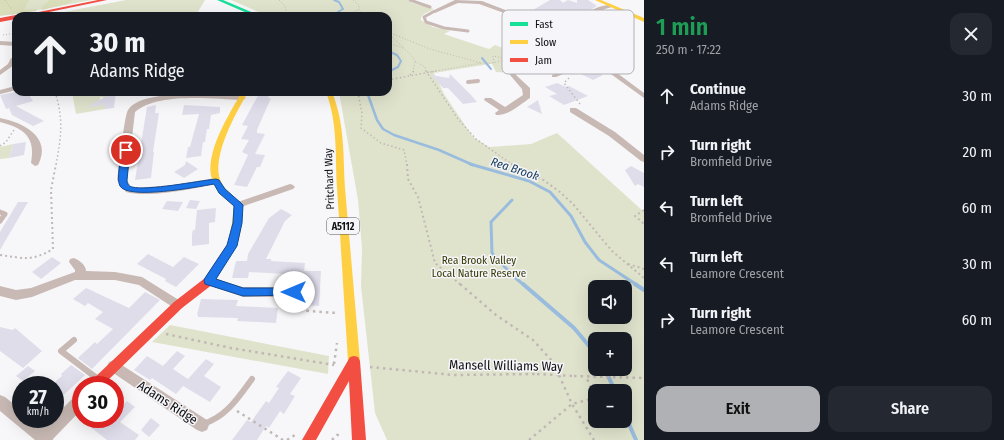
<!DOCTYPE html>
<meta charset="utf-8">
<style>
:root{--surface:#171b24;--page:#242831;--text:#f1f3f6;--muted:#9ea1a6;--accent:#b0b1b4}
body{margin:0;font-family:"Fira Sans Condensed",sans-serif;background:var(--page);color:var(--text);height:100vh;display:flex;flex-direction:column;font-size:15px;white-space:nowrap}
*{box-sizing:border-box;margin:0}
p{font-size:13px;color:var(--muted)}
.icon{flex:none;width:22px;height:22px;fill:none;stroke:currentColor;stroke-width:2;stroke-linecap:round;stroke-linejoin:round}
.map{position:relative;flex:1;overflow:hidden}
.sheet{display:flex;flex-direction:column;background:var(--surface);width:360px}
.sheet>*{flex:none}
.guide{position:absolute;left:12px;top:12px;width:380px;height:84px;border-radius:12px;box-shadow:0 4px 16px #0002;background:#171b24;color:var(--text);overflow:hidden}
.tools{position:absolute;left:588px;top:280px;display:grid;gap:8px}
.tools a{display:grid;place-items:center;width:44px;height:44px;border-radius:8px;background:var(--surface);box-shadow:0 4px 16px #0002;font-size:20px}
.speed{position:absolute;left:12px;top:376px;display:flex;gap:8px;font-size:20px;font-weight:700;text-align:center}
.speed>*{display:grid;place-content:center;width:52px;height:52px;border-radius:50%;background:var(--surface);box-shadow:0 4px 16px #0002;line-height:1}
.speed small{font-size:10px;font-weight:400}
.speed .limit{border:6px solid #d22;background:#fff;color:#111}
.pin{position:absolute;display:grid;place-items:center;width:34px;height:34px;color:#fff;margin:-17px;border:2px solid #fff;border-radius:50%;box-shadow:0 1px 4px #0007}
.me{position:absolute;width:44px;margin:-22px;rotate:270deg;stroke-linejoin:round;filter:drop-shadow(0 0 3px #0008)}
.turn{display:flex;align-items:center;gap:14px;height:84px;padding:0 12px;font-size:18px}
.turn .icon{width:52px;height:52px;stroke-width:2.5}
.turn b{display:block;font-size:28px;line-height:34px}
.round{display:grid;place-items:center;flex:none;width:42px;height:42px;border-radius:12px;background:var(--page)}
.headline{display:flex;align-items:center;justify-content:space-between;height:68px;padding:0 12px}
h1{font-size:24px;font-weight:600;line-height:30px;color:#1e9e55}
.cta{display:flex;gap:8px;margin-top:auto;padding:8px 12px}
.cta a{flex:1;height:46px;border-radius:12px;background:var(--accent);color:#111;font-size:16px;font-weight:600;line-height:46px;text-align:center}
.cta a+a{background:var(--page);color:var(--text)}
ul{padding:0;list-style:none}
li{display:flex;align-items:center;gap:12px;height:56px;padding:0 12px}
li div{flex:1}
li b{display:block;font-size:15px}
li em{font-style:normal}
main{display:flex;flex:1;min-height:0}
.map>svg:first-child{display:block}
.green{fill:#e0e3cc;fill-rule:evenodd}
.forest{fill:#d9ddb9}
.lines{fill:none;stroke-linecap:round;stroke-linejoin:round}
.stream-far3{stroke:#99bcde;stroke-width:2}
.stream-far2{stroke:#99bcde;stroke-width:2.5}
.stream-far1{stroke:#99bcde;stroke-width:3}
.stream{stroke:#99bcde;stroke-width:4}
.building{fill:#e0ddeb}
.path-far3{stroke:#c1b8b6;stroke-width:1;stroke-dasharray:1 2;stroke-linecap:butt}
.path-far2{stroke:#c1b8b6;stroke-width:1.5;stroke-dasharray:1.5 2.5;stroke-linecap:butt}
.path-far1{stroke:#c1b8b6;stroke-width:2;stroke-dasharray:2 3;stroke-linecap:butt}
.path{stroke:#c1b8b6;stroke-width:2.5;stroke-dasharray:2.5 4;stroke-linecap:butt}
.lane-far3{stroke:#c8b9b4;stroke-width:3}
.lane-far2{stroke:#c8b9b4;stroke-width:4}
.lane-far1{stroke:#c8b9b4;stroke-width:5}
.lane{stroke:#c8b9b4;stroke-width:6}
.street{fill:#c8b9b4;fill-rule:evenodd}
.fast{fill:#16e098;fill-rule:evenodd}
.slow{fill:#ffcf43;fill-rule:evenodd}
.jam{fill:#f24e42;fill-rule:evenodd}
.path-bridge{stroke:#c1b8b6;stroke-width:2.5;stroke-dasharray:2.5 4;stroke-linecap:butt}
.route{fill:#1a73e8;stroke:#114b97}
.labels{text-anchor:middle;stroke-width:3;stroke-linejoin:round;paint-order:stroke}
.shield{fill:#f6f6fa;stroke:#555558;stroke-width:1}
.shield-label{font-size:10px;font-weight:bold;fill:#101012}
.street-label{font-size:11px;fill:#101012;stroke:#f6f6fa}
.park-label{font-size:11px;fill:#353902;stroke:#f6f6fa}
.water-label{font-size:12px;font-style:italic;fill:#123757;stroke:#f6f6fa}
.near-street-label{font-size:13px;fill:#101012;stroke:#f6f6fa}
.key{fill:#f6f6fa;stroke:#b1b1b4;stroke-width:1}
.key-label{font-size:11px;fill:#101012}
</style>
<main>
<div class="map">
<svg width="644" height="440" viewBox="0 0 644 440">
<rect width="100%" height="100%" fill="#f7f7f9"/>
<g class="green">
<polygon points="0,0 92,0 11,15"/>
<polygon points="126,0 205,0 196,15 114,12 110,16 43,16"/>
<path d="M231,0H407L412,3L434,9L424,14L421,17V20L433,27L450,31L444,34L489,49L495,45L526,57L518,60L510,67V73L496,72L492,64H490L434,73L444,94L473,137L489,147L531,144L557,133L644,212V440H387L375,413L361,286L362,249L358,200L339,92H388V16H268ZM595,287H625V317H595ZM595,339H625V369H595ZM595,391H625V421H595Z"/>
<polygon points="72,92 117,92 108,98 100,97 100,101 105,105 105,109 76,114"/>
<polygon points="13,144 9,158 0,159 0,147"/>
<polygon points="170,325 329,356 328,374 152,342"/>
</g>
<g class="forest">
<polygon points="0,0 29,0 24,10 37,9 36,11 0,16"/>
<polygon points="49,0 73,0 67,4 42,10 41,8"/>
</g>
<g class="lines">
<g class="stream-far3">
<polyline points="331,16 343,9 339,2 334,0"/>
<polyline points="388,51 397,55 401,61 398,67 388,72"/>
<polyline points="482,58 491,69"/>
</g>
<g class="stream-far2">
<polyline points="388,72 389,71"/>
<polyline points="367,92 377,120 383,129 394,135 439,150 473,165"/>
</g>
<g class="stream-far1">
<polyline points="470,164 529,181 550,192 571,216 585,242 599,260 637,285"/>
<polyline points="512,200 491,222 492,253 513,276 524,285"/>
</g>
<g class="stream">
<polyline points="523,284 574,328 595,353"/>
<polyline points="635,284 644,290"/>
<polyline points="605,369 615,391"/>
<polyline points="625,415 636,440"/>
</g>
</g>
<g class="building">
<polygon points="550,0 560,0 563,3 568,0 577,3 577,0 588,0 597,6 579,17 563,32 557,29 552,32 540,28 558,19 533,10"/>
<polygon points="588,68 603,75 593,80 577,72"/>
<polygon points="450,74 471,95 477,102 463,104 448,88 443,88 431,75 449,78"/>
<polygon points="557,83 566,87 569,86 588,96 564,105 549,96 557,94 545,87"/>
<polygon points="16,92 27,92 33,101 16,106 44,121 33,126 12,115 9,108 6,109 0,95"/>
<polygon points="114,92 116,92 114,108 105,109 105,105 87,107"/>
<polygon points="260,92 271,93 268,98 271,98 257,130 257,133 265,134 255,154 265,155 260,167 257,167 247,187 234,185 248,155 242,152 249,140 241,139 248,126 242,125"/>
<polygon points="538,100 542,114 527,107"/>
<polygon points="156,105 155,113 159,113 153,152 154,152 151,178 135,180 147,107"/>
<polygon points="184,105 220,107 220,113 211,115 209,129 207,129 205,142 203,142 201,156 186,158 188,147 190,147 199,114 182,115"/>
<polygon points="26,142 24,155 9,158 13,144"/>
<polygon points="186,161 198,169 184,178 174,172 185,165"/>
<polygon points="631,166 644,173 644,187 638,184 635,186 625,170"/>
<polygon points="190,200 200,201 196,209 186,208"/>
<polygon points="167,201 183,202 178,211 162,209"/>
<polygon points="18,202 28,202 0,250 0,232"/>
<polygon points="216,208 215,222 209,223 209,244 192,246 192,234 193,230 195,230 197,210"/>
<polygon points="281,209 292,215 285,221 266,259 271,259 271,261 305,263 304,271 321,271 319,306 300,305 303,275 249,272 248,278 232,278 236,261 247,261 248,254 269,218"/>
<polygon points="148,254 173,267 184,257 199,264 176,287 165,281 166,279 137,264"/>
<polygon points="52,257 61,263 41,279 32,272"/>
<polygon points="86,288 129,308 145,292 160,300 92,369 78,358 95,342 97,344 113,329 95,319 103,312 88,303 85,306 73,299"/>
<polygon points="201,299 238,300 236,306 278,308 276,323 237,321 238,318 198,317 198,315 197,315"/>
<polygon points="0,327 13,330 15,328 42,351 23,368 0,351"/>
<polygon points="177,351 185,356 173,369 188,379 206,359 214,364 204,376 221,387 210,402 183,386 176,394 152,378 150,380 134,370 147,356 163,366"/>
<polygon points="71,365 85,375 55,403 55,382 62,376 61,374"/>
<polygon points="28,366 35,371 23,381 16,376"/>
<polygon points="288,371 301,378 290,394 295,396 284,414 280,411 269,428 266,426 257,440 232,440 247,420 251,422 266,401 269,403 279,388 276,387"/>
<polygon points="127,401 135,407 120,422 139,435 135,440 107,440 80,419 115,419 115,413"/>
<polygon points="151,418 160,425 149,437 141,430"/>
</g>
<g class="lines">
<g class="path-far3">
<polyline points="5,0 12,10"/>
<polyline points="279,0 285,6 287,16"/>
<polyline points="353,0 359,5 359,10 365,16"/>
<polyline points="345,16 358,10"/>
<polyline points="388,32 430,49 481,63"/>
<polyline points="388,33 413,57 415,61 425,67 426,72"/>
<polyline points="3,35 16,33"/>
<polyline points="388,43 403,48"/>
<polyline points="538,61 554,68"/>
<polyline points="494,63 493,56 507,59"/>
<polyline points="413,72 415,61"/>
<polyline points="430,72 482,63 492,63 507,59"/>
</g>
<g class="path-far2">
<polyline points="426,71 458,119 476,139 513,165"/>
<polyline points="410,75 414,71"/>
<polyline points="569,78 564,83 580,104"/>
<polyline points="388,80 436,71"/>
<path d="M55,92C64,120 61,137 56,165"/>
<polyline points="358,92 362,114 361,128 381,143 404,150 407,165"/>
<polyline points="0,146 6,142 14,130"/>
</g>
<g class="path-far1">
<polyline points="407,164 408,179 418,197 435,263 461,285"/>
<polyline points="511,164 542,179 560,192 573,204 612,251 644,278"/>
<polyline points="644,210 635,216 644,224"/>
<path d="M0,255C24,258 31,262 53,249L51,190L56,164"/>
<polyline points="628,264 644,269"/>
</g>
<g class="path">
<polyline points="460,284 496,315 533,340 553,362 572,404 594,440"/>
<polyline points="294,302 295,310 337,313"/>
<polyline points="166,334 231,348 334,365"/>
<polyline points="334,364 337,343"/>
<polyline points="370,367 453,375 537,374"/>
<polyline points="574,376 644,378"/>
<polyline points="237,411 283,440"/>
<polyline points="287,440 295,435"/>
<polyline points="332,440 337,435 342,435"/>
<polyline points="529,440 572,404 595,398 586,376"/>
</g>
<g class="lane-far3">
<polyline points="410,0 430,7"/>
<polyline points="433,12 424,17 426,22 444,28 468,31"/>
</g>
<g class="lane-far2">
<polyline points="468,82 478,81"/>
<polyline points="0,92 16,88"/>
</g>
<polyline class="lane-far1" points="0,212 5,214 0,221"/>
<g class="lane">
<polyline points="74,340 61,351 98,379"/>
<path d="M203,424C226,417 238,398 252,379"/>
</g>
<g class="street">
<path d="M455,0L482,1L508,11L534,33L549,36L564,37V32C576,20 594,4 612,5V7C595,11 581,21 569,33L570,38L644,93V98L597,64L580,67L556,77H552V75L576,64L592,61L565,41L552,40L553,43C543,58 527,56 516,68V75L530,88V98C521,104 508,116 496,115L495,113L499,110L484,100L485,98H491L505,107L523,95L522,89L510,75V68C519,55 537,56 547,43L546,39L530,35L504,13L479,4L458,3L435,13L430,12Z"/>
<polygon points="0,41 16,42 16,46 0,45"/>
<polygon points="11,58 16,59 14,65 0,75 0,70 8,64"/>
<path d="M183,94L242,96L246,98L242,100C213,99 158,92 135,112L127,180L131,187L136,188L172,185L216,178L221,181L216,184C192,189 149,198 126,192L117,180C119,169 124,116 128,110C137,96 168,95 183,94Z"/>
<polygon points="570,108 576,108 615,132 644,155 644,162 641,161 609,136 570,112"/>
<path d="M0,118C22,122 53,137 38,165L35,166L31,163C36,137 24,128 0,122Z"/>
<polygon points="290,184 293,185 295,187 293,189 238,208 233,205 235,203"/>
<path d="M74,258C79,260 86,265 86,271L115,272L142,277L182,302L184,305L182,308L178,310L174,308L139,285L115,280H75L32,297L16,300L0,296V286L16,290L31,288L75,272V270L69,262L70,259Z"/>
<polygon points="209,277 243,287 294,287 298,289 300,292 298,295 294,297 243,297 205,284 203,281 205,278"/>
<polygon points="114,360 207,420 209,425 207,430 202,432 197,430 109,370 107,366 109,362"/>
<polygon points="81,393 81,410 53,439 53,440 35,440 0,411 0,395 5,397 21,410 21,419 32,419 43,428 52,419 55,419 55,416 76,395"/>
</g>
<polygon class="fast" points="217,0 223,0 261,16 254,16"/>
<g class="slow">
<polygon points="595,0 601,0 644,18 644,22"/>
<path d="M242,92H248C236,113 210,158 221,182C226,192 236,197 242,205C242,216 243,230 237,240H231L229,238L232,223L234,206C225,199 215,190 212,179C204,154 229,114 242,92Z"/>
<path d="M326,92H332C345,124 343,155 345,188C350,246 355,303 360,361L358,365L354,366L350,365L348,361C344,303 341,246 337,188C335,155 338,124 326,92Z"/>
</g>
<g class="jam">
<polygon points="98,0 107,0 30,16 19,16"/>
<polygon points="16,15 18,16 16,16 16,19 0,22 0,18"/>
<polygon points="234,235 237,236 239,238 235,248 213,284 182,308 103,385 89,385 91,381 174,302 205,278 227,245 231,236"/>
<polygon points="354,356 358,357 360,361 366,440 352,440 349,381 316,440 302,440 350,357"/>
</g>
<polyline class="path-bridge" points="537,374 574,376"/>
</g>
<path class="route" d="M126,147L130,150L127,180C127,183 128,186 132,187C147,191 198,181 216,179L219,180L225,189L241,203L243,205L242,223L237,246L216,279L243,288H294L297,289L299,292L297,295L243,296L205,284L204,281L205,278L227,245L233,223L234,206L219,193L214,184C197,187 128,200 120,186C116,179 121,158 122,150Z"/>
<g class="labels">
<rect class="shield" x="327" y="218" width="32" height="16" rx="3"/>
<g class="shield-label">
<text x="343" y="230">A5112</text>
</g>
<g class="street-label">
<text transform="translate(329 179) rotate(-92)" y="4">Pritchard Way</text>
</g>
<g class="park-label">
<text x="479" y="264">Rea Brook Valley<tspan x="479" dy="13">Local Nature Reserve</tspan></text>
</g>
<g class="water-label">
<text transform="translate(515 169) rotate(18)" y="4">Rea Brook</text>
</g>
<g class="near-street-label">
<text transform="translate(506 365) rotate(1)" y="5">Mansell Williams Way</text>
<text transform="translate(168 402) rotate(33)" y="5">Adams Ridge</text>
</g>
</g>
<rect x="502" y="10" width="132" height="64" rx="6" class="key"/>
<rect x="510" y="22" width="18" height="4" fill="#16e098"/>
<rect x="510" y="40" width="18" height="4" fill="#ffcf43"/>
<rect x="510" y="58" width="18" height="4" fill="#f24e42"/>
<g class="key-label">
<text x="535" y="28">Fast</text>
<text x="535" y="46">Slow</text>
<text x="535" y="64">Jam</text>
</g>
</svg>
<div class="tools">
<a><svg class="icon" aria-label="sound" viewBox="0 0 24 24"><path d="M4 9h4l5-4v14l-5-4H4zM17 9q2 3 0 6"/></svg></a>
<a>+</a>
<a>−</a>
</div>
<div class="speed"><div>27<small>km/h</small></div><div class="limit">30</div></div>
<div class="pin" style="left:126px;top:150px;background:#d93025"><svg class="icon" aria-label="arrive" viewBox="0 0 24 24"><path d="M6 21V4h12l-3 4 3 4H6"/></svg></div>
<svg class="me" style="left:294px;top:292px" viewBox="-20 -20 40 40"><circle r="19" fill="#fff"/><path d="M0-13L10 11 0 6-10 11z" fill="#1a73e8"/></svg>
<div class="guide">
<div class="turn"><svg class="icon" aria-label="ahead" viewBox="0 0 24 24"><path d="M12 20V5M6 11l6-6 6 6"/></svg><div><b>30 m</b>Adams Ridge</div></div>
</div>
</div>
<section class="sheet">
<div class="headline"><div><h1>1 min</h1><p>250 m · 17:22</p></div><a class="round"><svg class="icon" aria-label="close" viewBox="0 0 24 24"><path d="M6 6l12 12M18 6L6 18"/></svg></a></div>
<ul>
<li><svg class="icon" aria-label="ahead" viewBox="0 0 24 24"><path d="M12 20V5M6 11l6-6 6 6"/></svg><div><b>Continue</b><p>Adams Ridge</p></div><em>30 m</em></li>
<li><svg class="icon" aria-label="right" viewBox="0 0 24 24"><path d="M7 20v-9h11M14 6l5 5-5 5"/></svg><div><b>Turn right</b><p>Bromfield Drive</p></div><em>20 m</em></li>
<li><svg class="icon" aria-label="left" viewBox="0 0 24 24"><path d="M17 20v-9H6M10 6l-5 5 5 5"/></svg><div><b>Turn left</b><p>Bromfield Drive</p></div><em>60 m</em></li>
<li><svg class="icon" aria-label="left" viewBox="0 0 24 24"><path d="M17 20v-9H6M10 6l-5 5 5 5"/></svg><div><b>Turn left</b><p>Leamore Crescent</p></div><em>30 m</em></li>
<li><svg class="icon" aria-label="right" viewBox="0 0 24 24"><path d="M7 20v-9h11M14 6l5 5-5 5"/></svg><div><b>Turn right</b><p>Leamore Crescent</p></div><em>60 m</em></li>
</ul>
<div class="cta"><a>Exit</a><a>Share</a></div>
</section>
</main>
